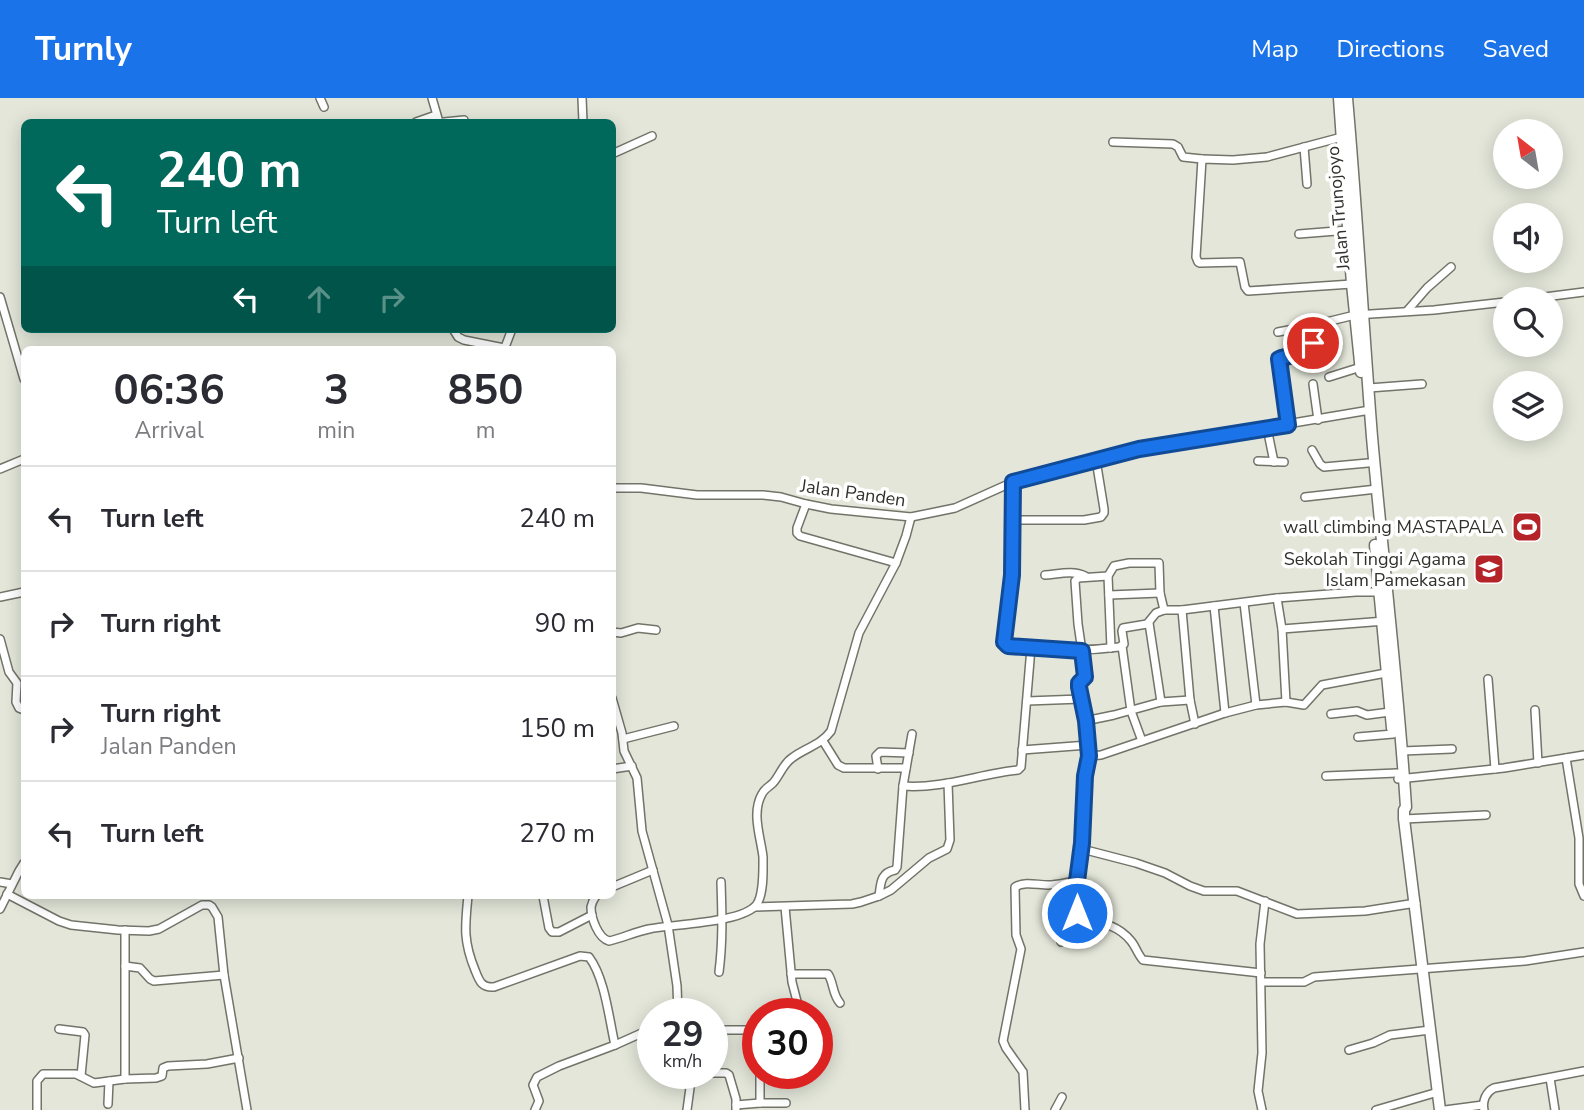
<!DOCTYPE html>
<style>
:root{--surface:#fff;--page:#f7f7f7;--text:#2b2b33;--muted:#7c7c81;--line:#e1e1e2;--accent:#1a73e8}
body{margin:0;font-family:"Nunito Sans",sans-serif;background:var(--page);color:var(--text);height:100vh;display:flex;flex-direction:column;font-size:26px;white-space:nowrap}
*{box-sizing:border-box;margin:0}
p{font-size:23px;color:var(--muted)}
.icon{flex:none;width:38px;height:38px;fill:none;stroke:currentColor;stroke-width:2;stroke-linecap:round;stroke-linejoin:round}
.map{position:relative;flex:1;overflow:hidden}
.details{position:absolute;left:21px;top:248px;width:595px;height:553px;display:flex;flex-direction:column;background:var(--surface);border-radius:10px;box-shadow:0 4px 18px #0003}
.details>*{flex:none}
.top-card{position:absolute;left:21px;top:21px;width:595px;height:214px;border-radius:10px;box-shadow:0 4px 18px #0003;background:#00695c;color:#fff;overflow:hidden}
.needle{width:46px;rotate:329deg}
.buttons{position:absolute;left:1493px;top:21px;display:grid;gap:14px}
.buttons a{display:grid;place-items:center;width:70px;height:70px;border-radius:50%;background:var(--surface);box-shadow:0 4px 18px #0003;font-size:35px}
.speed{position:absolute;left:637px;top:900px;display:flex;gap:14px;font-size:35px;font-weight:700;text-align:center}
.speed>*{display:grid;place-content:center;width:91px;height:91px;border-radius:50%;background:var(--surface);box-shadow:0 4px 18px #0003;line-height:1}
.speed small{font-size:18px;font-weight:400}
.speed .limit{border:10px solid #d22;background:#fff;color:#111}
.pin{position:absolute;display:grid;place-items:center;width:60px;height:60px;color:#fff;margin:-30px;border:4px solid #fff;border-radius:50%;box-shadow:0 2px 7px #0007}
.me{position:absolute;width:77px;margin:-38px;rotate:0deg;stroke-linejoin:round;filter:drop-shadow(0 0 5px #0008)}
.turn{display:flex;align-items:center;gap:24px;height:147px;padding:0 21px;font-size:32px}
.turn .icon{width:91px;height:91px;stroke-width:2.5}
.turn b{display:block;font-size:49px;line-height:60px}
.lanes{display:flex;align-items:center;height:66px;padding:0 21px;background:#0003;justify-content:center;gap:35px;direction:ltr}
.lanes .off{opacity:.35}
.eta{display:flex;justify-content:space-evenly;align-items:center;height:119px;text-align:center}
.eta b{font-size:42px;font-weight:700;line-height:49px}
ul{padding:0;list-style:none}
li{display:flex;align-items:center;gap:21px;height:105px;padding:0 21px;border-top:2px solid var(--line)}
li div{flex:1}
li b{display:block;font-size:26px}
li em{font-style:normal}
header{display:flex;align-items:center;gap:42px;box-sizing:border-box;height:98px;padding:0 35px;background:var(--accent);color:#fff}
header strong{font-size:33px}
nav{display:flex;gap:38px;margin-inline-start:auto;font-size:24px}
.map>svg:first-child{display:block}
.lines{fill:none;stroke-linecap:round;stroke-linejoin:round}
.minor-casing{stroke:#717469;stroke-width:10}
.highway-casing{stroke:#717469;stroke-width:13}
.minor{stroke:#fff;stroke-width:7}
.highway{stroke:#fff;stroke-width:10}
.route-casing{stroke:#114b97;stroke-width:18}
.route{stroke:#1a73e8;stroke-width:12}
.labels{text-anchor:middle;stroke-width:7;stroke-linejoin:round;paint-order:stroke}
.street-label{font-size:18px;fill:#30312c;stroke:#fff}
.poi-label{font-size:18px;fill:#30312c;stroke:#fff;text-anchor:end}
</style>
<header>
<strong>Turnly</strong>
<nav><a>Map</a><a>Directions</a><a>Saved</a></nav>
</header>
<div class="map">
<svg width="1584" height="1012" viewBox="0 0 1584 1012">
<rect width="100%" height="100%" fill="#e3e6d9"/>
<g class="lines">
<g class="minor-casing">
<g id="minor">
<polyline points="320,0 324,9"/>
<polyline points="432,0 439,24"/>
<polyline points="582,0 583,24"/>
<polyline points="416,24 436,17"/>
<polyline points="444,24 464,22"/>
<polyline points="1342,39 1267,59 1233,62 1202,61 1196,159 1198,164 1200,165 1240,164 1245,189 1248,193 1352,186"/>
<polyline points="1113,44 1173,46 1178,49 1183,59 1202,61"/>
<polyline points="1304,49 1307,86"/>
<polyline points="612,56 652,38"/>
<polyline points="1299,136 1349,132"/>
<polyline points="0,199 24,281"/>
<polyline points="1529,201 1584,194"/>
<polyline points="1407,213 1427,190 1451,169"/>
<polyline points="453,231 458,239 464,242 504,250"/>
<polyline points="1278,234 1310,228"/>
<polyline points="504,252 512,231"/>
<polyline points="1329,279 1361,269"/>
<polyline points="1313,286 1318,322"/>
<polyline points="1369,290 1422,286"/>
<path d="M1288,327L1279,261L1281,259C1306,254 1317,257 1310,228L1355,217L1434,212L1505,204"/>
<polyline points="1267,330 1274,364"/>
<polyline points="1312,352 1320,366 1324,369 1368,365"/>
<polyline points="1258,363 1284,364"/>
<polyline points="0,371 24,361"/>
<path d="M1013,384L1012,477L1003,542L1006,547C1043,553 1081,554 1119,549L1124,546L1122,533L1123,530L1147,526L1156,515L1164,512H1182L1277,500L1356,494H1382"/>
<polyline points="612,390 641,390 697,397 763,397 781,399 806,406 831,411 911,419 955,410 1013,384 1139,351 1370,312"/>
<polyline points="1305,399 1377,391"/>
<polyline points="806,406 797,430 797,435 800,438 896,465"/>
<polyline points="1013,422 1084,422 1101,419 1104,415 1104,411 1096,362"/>
<path d="M1045,477C1059,476 1073,472 1085,478"/>
<path d="M1108,478L1078,480L1075,483L1078,526L1085,574C1085,581 1080,583 1079,588L1085,623L1089,658L1085,678L1082,745L1077,783L1079,801L1078,818L1081,821C1101,825 1117,826 1131,843C1136,849 1138,857 1143,862L1261,875"/>
<polyline points="1109,497 1160,495"/>
<polyline points="0,499 24,494"/>
<polyline points="1277,500 1282,531 1286,604"/>
<polyline points="1244,505 1256,607"/>
<polyline points="1214,508 1225,615"/>
<polyline points="1182,512 1190,602 1195,626"/>
<polyline points="1149,525 1161,604"/>
<polyline points="1282,531 1385,523"/>
<polyline points="612,534 621,535 638,530 656,532"/>
<polyline points="0,541 9,574 17,585 16,604 19,610 24,612"/>
<polyline points="1122,548 1131,613 1142,643"/>
<polyline points="1111,550 1108,478 1114,468 1129,465 1159,465 1160,495 1164,512"/>
<polyline points="1488,581 1495,671"/>
<polyline points="612,600 622,635 624,653 637,680 642,733 668,827 677,888 678,915"/>
<polyline points="1027,603 1081,601"/>
<polyline points="1535,612 1538,665"/>
<polyline points="1331,616 1357,613 1367,617 1390,614"/>
<polyline points="1085,623 1114,617 1161,604 1190,602"/>
<polyline points="1358,639 1393,636"/>
<polyline points="623,641 674,628"/>
<polyline points="823,643 838,667 844,670 906,670"/>
<polyline points="1022,652 1088,647"/>
<polyline points="1402,653 1452,651"/>
<polyline points="1089,658 1101,657 1225,615 1256,607 1286,604 1304,607 1322,587 1386,575"/>
<polyline points="1566,660 1579,740 1579,786 1584,798"/>
<polyline points="612,671 632,668"/>
<polyline points="878,671 876,658 880,654 909,655"/>
<polyline points="1326,678 1397,675"/>
<polyline points="1398,681 1504,670 1584,657"/>
<path d="M903,688C942,691 979,676 1018,672L1021,669L1031,550"/>
<polyline points="1404,721 1486,717"/>
<polyline points="1082,751 1136,765 1165,775 1190,788 1204,793 1237,793 1297,816 1365,813 1416,805"/>
<polyline points="0,784 12,786"/>
<polyline points="612,789 653,772"/>
<polyline points="7,796 59,823 71,827 118,832 149,833 159,831 202,807 209,807 212,809 218,819 224,877 247,1012"/>
<path d="M468,798C465,828 463,843 475,872C479,882 481,890 494,889L580,858L589,859C605,880 609,921 615,947"/>
<polyline points="543,798 549,830 552,834 559,834 592,817"/>
<path d="M596,798C593,802 592,804 591,809C591,820 598,840 609,843C622,840 635,834 649,831C673,826 744,825 757,806C764,795 763,772 763,759C761,740 751,715 762,696C764,691 769,689 773,685C780,677 783,666 792,660C805,650 821,647 831,633L859,535L896,465L906,438L911,419"/>
<polyline points="879,798 891,792 929,760 947,751 950,742 948,685"/>
<path d="M755,809L852,806L861,804L879,798C881,785 880,775 895,772L897,769L903,688L912,636"/>
<polyline points="785,809 792,884 800,915"/>
<polyline points="0,811 19,773 24,765"/>
<polyline points="1061,844 1064,836 1073,829 1077,816"/>
<polyline points="125,868 140,870 150,881 154,883 224,877"/>
<path d="M719,874C723,843 722,814 721,784"/>
<path d="M791,876H828C834,885 832,896 840,905"/>
<polyline points="1262,884 1304,884 1314,879 1525,863 1584,854"/>
<polyline points="59,931 83,934 85,937 81,978"/>
<polyline points="712,932 758,932"/>
<polyline points="1349,952 1373,945 1390,937 1430,932"/>
<polyline points="696,975 726,975 729,977 736,1001 736,1012"/>
<polyline points="760,975 760,1005 786,1005"/>
<polyline points="1550,980 1555,1012"/>
<polyline points="125,981 125,832"/>
<polyline points="108,1006 109,983"/>
<polyline points="736,1007 760,1005"/>
<polyline points="37,1012 37,983 43,976 76,976 94,985 125,981 156,980 162,978 163,970 168,968 207,966 239,960"/>
<polyline points="535,1012 539,1003 533,987 537,979 559,968 615,947 653,930"/>
<polyline points="687,1012 692,975"/>
<path d="M1025,1012L1023,974L1006,950L1003,943L1021,851L1016,837L1015,789C1025,783 1037,787 1048,787C1058,787 1067,784 1077,783"/>
<polyline points="1055,1012 1062,999"/>
<polyline points="1262,1012 1258,993 1262,955 1260,846 1265,803"/>
<polyline points="1376,1012 1438,994"/>
<polyline points="1445,1012 1483,1007"/>
<path d="M1484,1012C1482,1003 1486,994 1494,990L1584,973"/>
</g>
</g>
<g class="highway-casing">
<g id="highway">
<polyline points="1339,0 1352,186 1361,274"/>
<path d="M1347,0C1357,113 1363,226 1372,339C1383,462 1398,585 1406,709L1404,712V721L1440,1012"/>
<polyline points="1375,447 1392,630"/>
</g>
</g>
<use href="#minor" class="minor"/>
<use href="#highway" class="highway"/>
</g>
<g class="lines">
<g class="route-casing">
<path id="route" d="M1077,815L1079,801L1077,783L1082,745L1085,678L1089,658L1086,623L1079,589V585L1085,579L1082,553L1008,548L1004,544L1012,477L1013,384L1139,351L1288,327L1279,261C1291,256 1307,258 1313,245"/>
</g>
<use href="#route" class="route"/>
</g>
<defs>
<g id="stadium-square" transform="scale(1.575)"><rect x="-9" y="-9" width="18" height="18" rx="4" fill="#b42327" stroke="#fff"/><path d="M0-5a6.5 5 0 1 0 0 10a6.5 5 0 1 0 0-10ZM-3.5-1.8h7v3.6h-7Z" fill="#fff"/></g>
<g id="university-square" transform="scale(1.575)"><rect x="-9" y="-9" width="18" height="18" rx="4" fill="#b42327" stroke="#fff"/><path d="M0-5L7-2L0 1L-7-2ZM-4 1L0 2.5L4 1V4Q0 6-4 4Z" fill="#fff"/></g>
</defs>
<g fill-rule="evenodd">
<use href="#stadium-square" x="1527" y="429"/>
<use href="#university-square" x="1489" y="471"/>
</g>
<g class="labels">
<g class="street-label">
<text transform="translate(1338 110) rotate(-95)" y="6">Jalan Trunojoyo</text>
<text transform="translate(853 395) rotate(8)" y="6">Jalan Panden</text>
</g>
<g class="poi-label">
<text x="1504" y="435">wall climbing MASTAPALA</text>
<text x="1466" y="467">Sekolah Tinggi Agama<tspan x="1466" dy="21">Islam Pamekasan</tspan></text>
</g>
</g>
</svg>
<div class="buttons">
<a><svg class="needle" viewBox="-14 -14 28 28"><path d="M0-13l5 13h-10z" fill="#e53935"/><path d="M0 13l5-13h-10z" fill="#7c7c81"/></svg></a>
<a><svg class="icon" aria-label="sound" viewBox="0 0 24 24"><path d="M4 9h4l5-4v14l-5-4H4zM17 9q2 3 0 6"/></svg></a>
<a><svg class="icon" aria-label="search" viewBox="0 0 24 24"><circle cx="10" cy="10" r="6"/><path d="M15 15l6 6"/></svg></a>
<a><svg class="icon" aria-label="layers" viewBox="0 0 24 24"><path d="M12 4l9 5-9 5-9-5zM3 14l9 5 9-5"/></svg></a>
</div>
<div class="speed"><div>29<small>km/h</small></div><div class="limit">30</div></div>
<div class="pin" style="left:1313px;top:245px;background:#d93025"><svg class="icon" aria-label="arrive" viewBox="0 0 24 24"><path d="M6 21V4h12l-3 4 3 4H6"/></svg></div>
<svg class="me" style="left:1077px;top:815px" viewBox="-20 -20 40 40"><circle r="17" fill="#1a73e8" stroke="#fff" stroke-width="3"/><path d="M0-11L8 9 0 5-8 9z" fill="#fff"/></svg>
<div class="top-card">
<div class="turn"><svg class="icon" aria-label="left" viewBox="0 0 24 24"><path d="M17 20v-9H6M10 6l-5 5 5 5"/></svg><div><b>240 m</b>Turn left</div></div>
<div class="lanes"><svg class="icon" aria-label="left" viewBox="0 0 24 24"><path d="M17 20v-9H6M10 6l-5 5 5 5"/></svg><svg class="icon off" aria-label="ahead" viewBox="0 0 24 24"><path d="M12 20V5M6 11l6-6 6 6"/></svg><svg class="icon off" aria-label="right" viewBox="0 0 24 24"><path d="M7 20v-9h11M14 6l5 5-5 5"/></svg></div>
</div>
<section class="details">
<div class="eta">
<div><b>06:36</b><p>Arrival</p></div>
<div><b>3</b><p>min</p></div>
<div><b>850</b><p>m</p></div>
</div>
<ul>
<li><svg class="icon" aria-label="left" viewBox="0 0 24 24"><path d="M17 20v-9H6M10 6l-5 5 5 5"/></svg><div><b>Turn left</b></div><em>240 m</em></li>
<li><svg class="icon" aria-label="right" viewBox="0 0 24 24"><path d="M7 20v-9h11M14 6l5 5-5 5"/></svg><div><b>Turn right</b></div><em>90 m</em></li>
<li><svg class="icon" aria-label="right" viewBox="0 0 24 24"><path d="M7 20v-9h11M14 6l5 5-5 5"/></svg><div><b>Turn right</b><p>Jalan Panden</p></div><em>150 m</em></li>
<li><svg class="icon" aria-label="left" viewBox="0 0 24 24"><path d="M17 20v-9H6M10 6l-5 5 5 5"/></svg><div><b>Turn left</b></div><em>270 m</em></li>
</ul>
</section>
</div>
